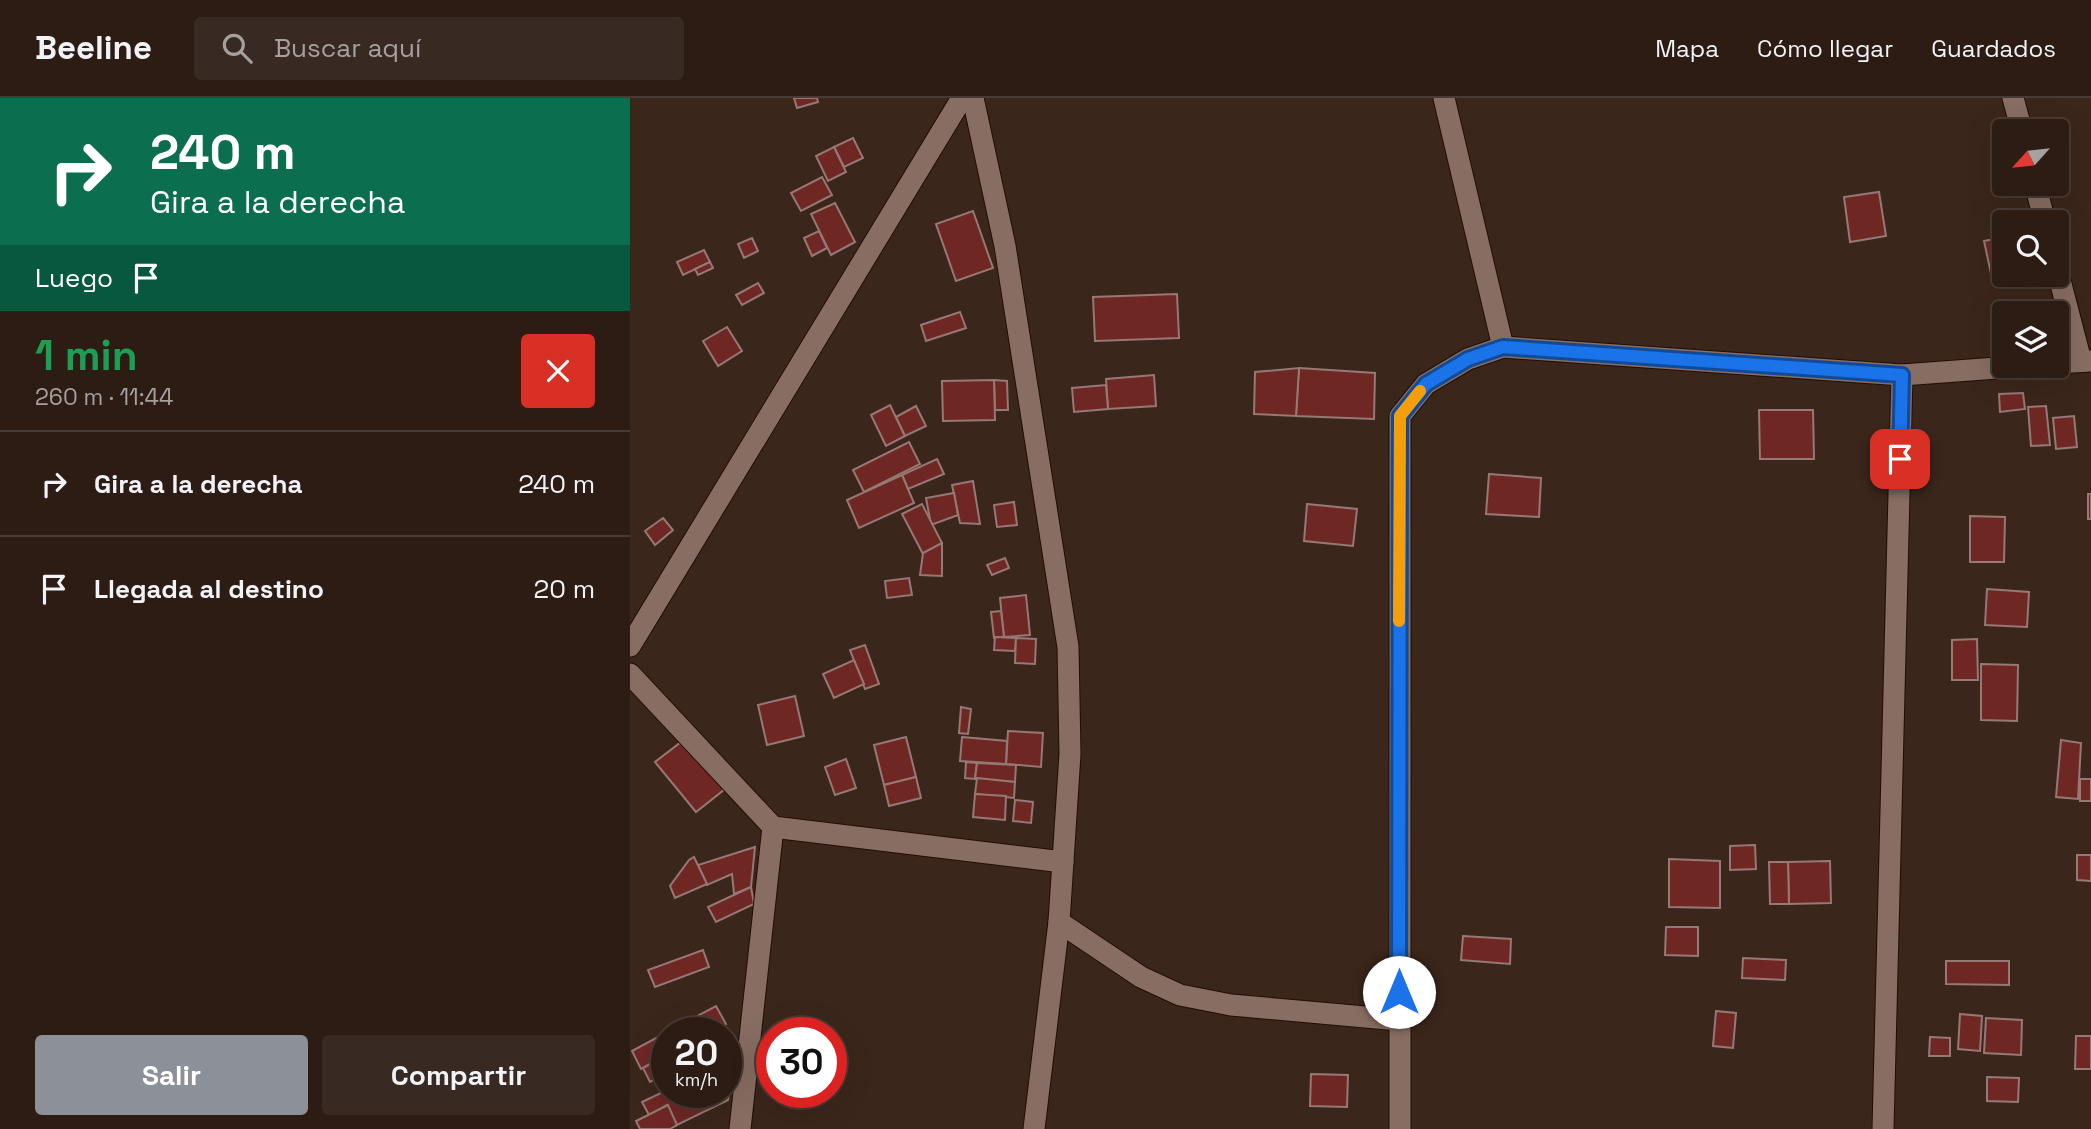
<!DOCTYPE html>
<html lang="es">
<meta charset="utf-8">
<style>
:root{--surface:#2c1c14;--page:#382922;--text:#f1f3f6;--muted:#a6a1a0;--line:#483a34;--accent:#8c9099}
body{margin:0;font-family:"Space Grotesk",sans-serif;background:var(--page);color:var(--text);height:100vh;display:flex;flex-direction:column;font-size:26px;white-space:nowrap}
*{box-sizing:border-box;margin:0}
p{font-size:23px;color:var(--muted)}
.icon{flex:none;width:38px;height:38px;fill:none;stroke:currentColor;stroke-width:2;stroke-linecap:round;stroke-linejoin:round}
.map{position:relative;flex:1;overflow:hidden}
.sheet{display:flex;flex-direction:column;background:var(--surface);width:630px}
.sheet>*{flex:none}
.hud{background:#0b6e4f;color:#fff;overflow:hidden}
.needle{width:46px;rotate:243deg}
.buttons{position:absolute;left:1362px;top:21px;display:grid;gap:14px}
.buttons a{display:grid;place-items:center;width:77px;height:77px;border-radius:7px;background:var(--surface);box-shadow:0 7px 28px #0002,0 0 0 2px var(--line);font-size:35px}
.speed{position:absolute;left:21px;top:919px;display:flex;gap:14px;font-size:35px;font-weight:700;text-align:center}
.speed>*{display:grid;place-content:center;width:91px;height:91px;border-radius:50%;background:var(--surface);box-shadow:0 7px 28px #0002,0 0 0 2px var(--line);line-height:1}
.speed small{font-size:18px;font-weight:400}
.speed .limit{border:10px solid #d22;background:#fff;color:#111}
.pin{position:absolute;display:grid;place-items:center;width:60px;height:60px;color:#fff;margin:-30px;border-radius:14px;box-shadow:0 4px 10px #0006}
.me{position:absolute;width:77px;margin:-38px;rotate:0deg;stroke-linejoin:round;filter:drop-shadow(0 0 5px #0008)}
.turn{display:flex;align-items:center;gap:24px;height:147px;padding:0 35px;font-size:32px}
.turn .icon{width:91px;height:91px;stroke-width:2.5}
.turn b{display:block;font-size:49px;line-height:60px}
.then{display:flex;align-items:center;height:66px;padding:0 35px;background:#0003;gap:14px;font-size:26px}
.round{display:grid;place-items:center;flex:none;width:74px;height:74px;border-radius:7px;background:var(--page)}
.summary{display:flex;align-items:center;justify-content:space-between;height:119px;padding:0 35px}
h1{font-size:42px;font-weight:600;line-height:52px;color:#1e9e55}
.primary-button{display:flex;gap:14px;margin-top:auto;padding:14px 35px}
.primary-button a{flex:1;height:80px;border-radius:7px;background:var(--accent);color:#fff;font-size:28px;font-weight:600;line-height:80px;text-align:center}
.primary-button a+a{background:var(--page);color:var(--text)}
ul{padding:0;list-style:none}
li{display:flex;align-items:center;gap:21px;height:105px;padding:0 35px;border-top:2px solid var(--line)}
li div{flex:1}
li b{display:block;font-size:26px}
li em{font-style:normal}
header{display:flex;align-items:center;gap:42px;box-sizing:border-box;height:98px;padding:0 35px;background:var(--surface);border-bottom:2px solid var(--line)}
header strong{font-size:33px}
nav{display:flex;gap:38px;margin-inline-start:auto;font-size:24px}
.search{width:490px;height:63px;background:var(--page);display:flex;align-items:center;gap:18px;box-sizing:border-box;padding:0 24px;border-radius:7px;color:var(--muted);font-size:26px}
main{display:flex;flex:1;min-height:0}
.map>svg:first-child{display:block}
.building{fill:#6f2724;stroke:#967874;stroke-width:2}
.lines{fill:none;stroke-linecap:round;stroke-linejoin:round}
.minor-casing{stroke:#210e05;stroke-width:23}
.minor{stroke:#886e62;stroke-width:21}
.route-casing{stroke:#114b97;stroke-width:18}
.route{stroke:#1a73e8;stroke-width:12}
.slow{stroke:#f59e0b;stroke-width:12}
</style>
<header>
<strong>Beeline</strong>
<div class="search"><svg class="icon" aria-label="search" viewBox="0 0 24 24"><circle cx="10" cy="10" r="6"/><path d="M15 15l6 6"/></svg>Buscar aquí</div>
<nav><a>Mapa</a><a>Cómo llegar</a><a>Guardados</a></nav>
</header>
<main>
<section class="sheet">
<div class="hud">
<div class="turn"><svg class="icon" aria-label="right" viewBox="0 0 24 24"><path d="M7 20v-9h11M14 6l5 5-5 5"/></svg><div><b>240 m</b>Gira a la derecha</div></div>
<div class="then">Luego<svg class="icon" aria-label="arrive" viewBox="0 0 24 24"><path d="M6 21V4h12l-3 4 3 4H6"/></svg></div>
</div>
<div class="summary"><div><h1>1 min</h1><p>260 m · 11:44</p></div><a class="round" style="background:#d93025;color:#fff"><svg class="icon" aria-label="close" viewBox="0 0 24 24"><path d="M6 6l12 12M18 6L6 18"/></svg></a></div>
<ul>
<li><svg class="icon" aria-label="right" viewBox="0 0 24 24"><path d="M7 20v-9h11M14 6l5 5-5 5"/></svg><div><b>Gira a la derecha</b></div><em>240 m</em></li>
<li><svg class="icon" aria-label="arrive" viewBox="0 0 24 24"><path d="M6 21V4h12l-3 4 3 4H6"/></svg><div><b>Llegada al destino</b></div><em>20 m</em></li>
</ul>
<div class="primary-button"><a>Salir</a><a>Compartir</a></div>
</section>
<div class="map">
<svg width="1461" height="1031" viewBox="0 0 1461 1031">
<rect width="100%" height="100%" fill="#3b261b"/>
<g class="building">
<polygon points="164,0 187,0 188,4 167,10"/>
<polygon points="223,40 233,60 214,69 204,49"/>
<polygon points="204,49 216,74 198,83 186,58"/>
<polygon points="192,79 202,97 171,113 161,95"/>
<polygon points="1249,94 1256,138 1220,144 1214,99"/>
<polygon points="205,105 225,144 201,157 181,116"/>
<polygon points="343,113 363,170 326,183 306,126"/>
<polygon points="189,133 197,150 182,158 174,140"/>
<polygon points="1374,139 1374,177 1403,177 1363,185 1354,143"/>
<polygon points="122,140 128,153 114,160 108,146"/>
<polygon points="74,152 80,164 53,177 47,164"/>
<polygon points="80,164 83,170 68,177 65,171"/>
<polygon points="128,185 134,195 112,207 106,197"/>
<polygon points="547,196 549,240 465,243 463,199"/>
<polygon points="330,214 336,230 296,243 291,227"/>
<polygon points="97,229 112,253 88,268 73,243"/>
<polygon points="669,270 745,275 744,321 666,318"/>
<polygon points="669,270 666,318 624,316 625,274"/>
<polygon points="524,277 526,308 478,311 476,281"/>
<polygon points="364,282 377,283 378,312 365,312"/>
<polygon points="364,282 365,322 313,323 312,283"/>
<polygon points="476,287 478,311 444,314 442,290"/>
<polygon points="1393,295 1395,311 1370,314 1369,296"/>
<polygon points="260,307 275,338 256,348 241,317"/>
<polygon points="286,308 296,328 275,338 266,319"/>
<polygon points="1416,308 1420,347 1401,348 1398,309"/>
<polygon points="1129,312 1183,312 1184,361 1130,361"/>
<polygon points="1444,318 1447,349 1426,351 1423,320"/>
<polygon points="279,344 290,366 234,394 223,372"/>
<polygon points="307,361 314,376 278,391 272,377"/>
<polygon points="859,376 911,380 909,419 856,416"/>
<polygon points="272,377 284,405 229,430 217,402"/>
<polygon points="343,383 350,426 330,425 322,387"/>
<polygon points="324,395 328,417 301,427 296,400"/>
<rect x="1458" y="396" width="3" height="25"/>
<polygon points="384,404 387,427 367,429 364,407"/>
<polygon points="292,406 312,445 293,456 272,416"/>
<polygon points="677,406 727,411 723,448 674,443"/>
<polygon points="1340,418 1375,419 1374,464 1340,464"/>
<polygon points="33,420 43,432 25,447 15,433"/>
<polygon points="312,445 312,478 290,477 293,455"/>
<polygon points="375,460 379,470 362,477 357,467"/>
<polygon points="279,480 282,497 257,500 255,483"/>
<polygon points="1357,491 1399,494 1397,529 1355,527"/>
<polygon points="396,497 400,537 374,539 370,500"/>
<polygon points="371,513 374,539 364,540 361,514"/>
<polygon points="365,539 386,540 385,553 364,552"/>
<polygon points="386,540 406,541 405,566 385,565"/>
<polygon points="1347,541 1348,582 1322,582 1322,542"/>
<polygon points="235,547 249,586 235,591 220,552"/>
<polygon points="224,562 234,586 204,600 193,576"/>
<polygon points="1351,566 1388,567 1387,623 1351,622"/>
<polygon points="165,598 174,638 137,647 128,607"/>
<polygon points="331,609 341,611 338,636 329,635"/>
<polygon points="378,633 413,635 411,669 376,666"/>
<polygon points="276,639 286,679 254,687 244,647"/>
<polygon points="332,639 377,643 376,666 330,663"/>
<polygon points="55,641 95,691 66,714 25,664"/>
<polygon points="1431,642 1451,645 1448,701 1426,699"/>
<polygon points="216,661 226,690 205,697 195,669"/>
<polygon points="336,664 347,665 345,681 335,680"/>
<polygon points="347,665 386,667 385,684 345,681"/>
<polygon points="286,679 291,700 259,708 254,687"/>
<polygon points="347,680 385,684 384,700 345,696"/>
<rect x="1450" y="681" width="11" height="22"/>
<polygon points="345,696 376,698 375,722 343,719"/>
<polygon points="385,702 403,704 401,725 383,723"/>
<polygon points="1125,747 1126,771 1100,772 1100,748"/>
<polygon points="125,749 121,789 104,796 102,776 77,787 68,767"/>
<polygon points="1447,757 1461,757 1461,783 1447,782"/>
<polygon points="64,759 77,786 45,800 40,788 59,762"/>
<polygon points="1039,761 1090,763 1090,810 1039,809"/>
<polygon points="1200,763 1201,805 1159,806 1158,764"/>
<polygon points="1139,764 1158,764 1159,806 1140,806"/>
<polygon points="121,789 124,806 86,824 78,809"/>
<polygon points="1036,829 1068,829 1068,858 1035,857"/>
<polygon points="833,838 881,841 880,866 831,862"/>
<polygon points="73,852 79,869 25,889 18,872"/>
<polygon points="1113,860 1156,862 1155,882 1112,880"/>
<polygon points="1316,863 1379,863 1379,887 1316,886"/>
<polygon points="86,908 96,926 80,934 43,934 41,932"/>
<polygon points="1086,913 1106,915 1103,950 1083,948"/>
<polygon points="1330,916 1352,918 1350,953 1328,951"/>
<polygon points="1356,920 1392,922 1391,957 1354,955"/>
<polygon points="41,932 43,934 37,934 37,957 11,971 2,953"/>
<polygon points="1446,938 1461,938 1461,971 1445,971"/>
<polygon points="1300,939 1320,940 1320,958 1299,958"/>
<polygon points="37,957 37,975 20,984 13,970"/>
<polygon points="103,961 98,1002 47,1027 37,1007 19,1017 12,1004 37,992 37,994 96,994 96,964"/>
<polygon points="681,976 718,977 717,1009 680,1008"/>
<polygon points="1357,979 1389,980 1388,1004 1357,1003"/>
<polygon points="38,1007 47,1027 40,1031 10,1031 6,1023"/>
</g>
<g class="lines">
<g class="minor-casing">
<g id="minor">
<polyline points="343,0 375,148 438,549 440,656 429,824 404,1031"/>
<polyline points="814,0 873,249"/>
<polyline points="1383,0 1392,33"/>
<polyline points="1405,86 1415,124"/>
<polyline points="1426,167 1451,263"/>
<polyline points="1426,265 1461,263"/>
<polyline points="0,548 332,0"/>
<polyline points="0,576 143,729 433,764"/>
<polyline points="429,824 511,879 550,897 601,907 769,922"/>
<polyline points="110,1031 143,729"/>
<polyline points="770,1031 770,318 796,286 838,261 873,249 1272,277 1394,268"/>
<polyline points="1253,1031 1272,277"/>
</g>
</g>
<use href="#minor" class="minor"/>
</g>
<g class="lines">
<g class="route-casing">
<polyline id="route" points="769,894 770,318 796,286 838,261 873,249 1272,277 1270,361"/>
</g>
<use href="#route" class="route"/>
<polyline class="slow" points="769,523 770,318 790,293"/>
</g>
</svg>
<div class="buttons">
<a><svg class="needle" viewBox="-14 -14 28 28"><path d="M0-13l5 13h-10z" fill="#e53935"/><path d="M0 13l5-13h-10z" fill="#a6a1a0"/></svg></a>
<a><svg class="icon" aria-label="search" viewBox="0 0 24 24"><circle cx="10" cy="10" r="6"/><path d="M15 15l6 6"/></svg></a>
<a><svg class="icon" aria-label="layers" viewBox="0 0 24 24"><path d="M12 4l9 5-9 5-9-5zM3 14l9 5 9-5"/></svg></a>
</div>
<div class="speed"><div>20<small>km/h</small></div><div class="limit">30</div></div>
<div class="pin" style="left:1270px;top:361px;background:#d93025"><svg class="icon" aria-label="arrive" viewBox="0 0 24 24"><path d="M6 21V4h12l-3 4 3 4H6"/></svg></div>
<svg class="me" style="left:769px;top:894px" viewBox="-20 -20 40 40"><circle r="19" fill="#fff"/><path d="M0-13L10 11 0 6-10 11z" fill="#1a73e8"/></svg>
</div>
</main>
